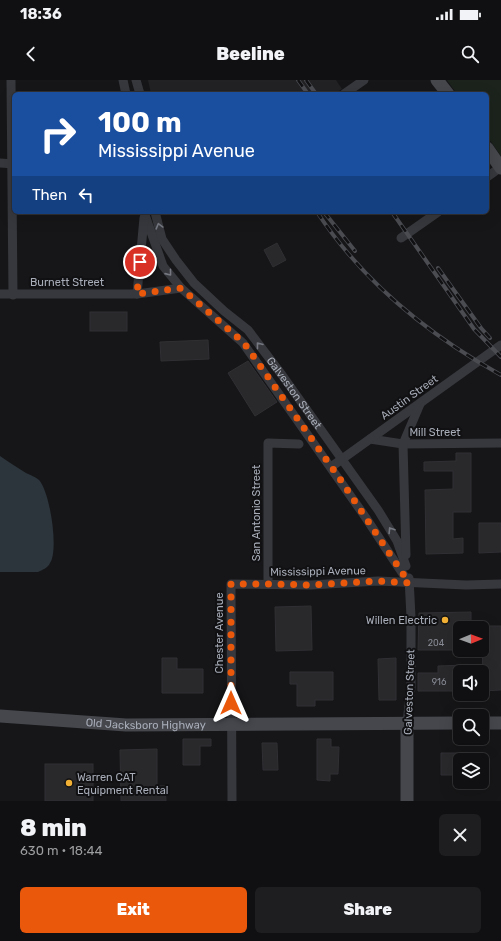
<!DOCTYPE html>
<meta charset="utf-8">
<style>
:root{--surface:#101012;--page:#1e1e20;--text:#f1f3f6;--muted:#9c9d9f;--line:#303032;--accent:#ea580c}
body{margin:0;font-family:Rubik,sans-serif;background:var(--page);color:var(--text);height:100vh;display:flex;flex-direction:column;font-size:15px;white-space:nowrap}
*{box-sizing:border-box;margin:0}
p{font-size:13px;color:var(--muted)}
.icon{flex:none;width:22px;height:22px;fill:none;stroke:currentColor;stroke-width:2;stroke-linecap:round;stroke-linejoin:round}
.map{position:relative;height:721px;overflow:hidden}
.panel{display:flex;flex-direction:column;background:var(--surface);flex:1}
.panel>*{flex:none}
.banner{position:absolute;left:12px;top:12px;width:477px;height:122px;border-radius:6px;box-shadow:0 4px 16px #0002,0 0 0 1px var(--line);background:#1a4fa0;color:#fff;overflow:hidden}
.needle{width:26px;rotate:89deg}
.buttons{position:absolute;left:453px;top:541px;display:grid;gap:8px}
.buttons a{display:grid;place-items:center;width:36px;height:36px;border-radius:6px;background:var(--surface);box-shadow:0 4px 16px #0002,0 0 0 1px var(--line);font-size:20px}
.pin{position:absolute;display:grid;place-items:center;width:34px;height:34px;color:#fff;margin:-17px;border:2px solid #fff;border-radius:50%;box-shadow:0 1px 4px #0007}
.me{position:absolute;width:44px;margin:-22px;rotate:0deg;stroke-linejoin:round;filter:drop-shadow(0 0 3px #0008)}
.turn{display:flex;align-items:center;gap:14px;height:84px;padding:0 20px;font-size:18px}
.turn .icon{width:52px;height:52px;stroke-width:2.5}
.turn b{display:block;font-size:28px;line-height:34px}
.then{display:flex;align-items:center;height:38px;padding:0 20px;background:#0003;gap:8px;font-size:15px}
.round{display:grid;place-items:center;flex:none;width:42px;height:42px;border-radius:6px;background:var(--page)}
.headline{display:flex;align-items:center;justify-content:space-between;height:68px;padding:0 20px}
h1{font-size:24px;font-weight:800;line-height:30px}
.button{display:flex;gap:8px;margin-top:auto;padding:8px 20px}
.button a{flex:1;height:46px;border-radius:6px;background:var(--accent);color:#fff;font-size:16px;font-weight:800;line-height:46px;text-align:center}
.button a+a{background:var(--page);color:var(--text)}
.status{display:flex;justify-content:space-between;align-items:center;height:28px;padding:0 20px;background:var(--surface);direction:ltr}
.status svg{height:11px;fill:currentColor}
header{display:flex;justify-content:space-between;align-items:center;height:52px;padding:0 20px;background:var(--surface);font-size:18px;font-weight:800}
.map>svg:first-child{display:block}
.built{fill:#222225}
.green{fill:#1c231d}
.water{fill:#2c353c}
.building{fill:#29292c;stroke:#303034}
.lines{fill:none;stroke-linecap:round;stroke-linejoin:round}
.street{stroke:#37383d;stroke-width:9}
.secondary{stroke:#45474d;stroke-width:13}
.rail-casing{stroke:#4a4c52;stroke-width:4}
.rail{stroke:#111113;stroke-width:2.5;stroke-dasharray:8;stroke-linecap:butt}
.oneway{stroke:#757881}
.route{stroke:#ea580c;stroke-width:7;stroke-dasharray:0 12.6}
.poi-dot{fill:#f2b134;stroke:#111113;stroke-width:1.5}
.labels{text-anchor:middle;stroke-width:4;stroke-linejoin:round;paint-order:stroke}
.number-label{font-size:9px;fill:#888b94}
.street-label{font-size:11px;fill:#a8adb8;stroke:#111113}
.poi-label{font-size:11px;fill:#a8adb8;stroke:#111113;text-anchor:end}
</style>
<div class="status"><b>18:36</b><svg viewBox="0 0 49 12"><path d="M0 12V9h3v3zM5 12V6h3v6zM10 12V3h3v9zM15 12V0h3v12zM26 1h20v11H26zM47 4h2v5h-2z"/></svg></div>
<header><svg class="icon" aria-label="back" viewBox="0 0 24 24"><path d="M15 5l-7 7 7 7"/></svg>Beeline<svg class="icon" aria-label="search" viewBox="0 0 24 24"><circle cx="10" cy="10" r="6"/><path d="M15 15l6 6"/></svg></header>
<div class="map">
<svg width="501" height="721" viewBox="0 0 501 721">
<rect width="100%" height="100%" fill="#161618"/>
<polygon class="built" points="148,0 336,0 342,9 334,14 151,14"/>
<polygon class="green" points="447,0 501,0 501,76 487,56 487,14 457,14"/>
<path class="water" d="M0,376C8,382 17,387 26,393C30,395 36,397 39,400C50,412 59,470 50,483C48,488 42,490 38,492H0Z"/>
<g class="building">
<polygon points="277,163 286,180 273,187 264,170"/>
<rect x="90" y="232" width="37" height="19"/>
<polygon points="208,260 209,279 161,281 160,262"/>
<polygon points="248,281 277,322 255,336 228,293"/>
<polygon points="456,373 471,373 471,432 453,432 453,459 463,458 463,473 426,474 425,410 453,409 453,391 424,391 424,382 456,381"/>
<polygon points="479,443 501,443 501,472 479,473"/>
<polygon points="311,526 312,570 276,571 275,527"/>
<polygon points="471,532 471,547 454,547 454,570 418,570 419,533"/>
<polygon points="482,546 501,546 501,610 483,611"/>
<polygon points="162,578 177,578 177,589 203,589 203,613 162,613"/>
<polygon points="396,578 396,620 379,620 378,579"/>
<polygon points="466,585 466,592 460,592 460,611 418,611 418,593 438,593 438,586"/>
<polygon points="290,592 333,592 333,620 315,620 315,626 297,626 297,604 290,604"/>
<polygon points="183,659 211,659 211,666 200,666 200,685 183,685"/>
<polygon points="317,659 331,659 331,667 339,667 338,694 330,694 330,701 317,700"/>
<polygon points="262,663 277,663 278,690 263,690"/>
<polygon points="157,669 157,706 165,706 166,721 121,721 120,670"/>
<polygon points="441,673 478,673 477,680 460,680 460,695 441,695"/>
<rect x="45" y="684" width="48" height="37"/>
</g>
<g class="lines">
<g class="street">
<polyline points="11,0 13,215"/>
<polyline points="123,0 126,14"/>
<polyline points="136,0 140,14"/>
<polyline points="344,14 364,0"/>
<polyline points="0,83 14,84"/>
<polyline points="487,97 501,87"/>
<polyline points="144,132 163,186 181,208 243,263 366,438 389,473 409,503"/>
<path id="s1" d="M155,132L162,159L176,180L194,203L224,231L248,250L282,295L378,430L397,461L406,486"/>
<polyline points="401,158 438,132"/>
<polyline points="0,214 137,214 181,208"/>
<polyline points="137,214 144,138"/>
<polyline points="370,359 403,364 501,363"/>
<polyline points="331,387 501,265"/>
<polyline points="406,475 403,364 420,324"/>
<polyline points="268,504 268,363 299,364"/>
<polyline points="407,643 411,607 411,537 409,498"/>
<polyline points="232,721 231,504 311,505 378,501 466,505 501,504"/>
</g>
<g class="secondary">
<polyline points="437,0 448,14"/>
<polyline points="487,68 501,88"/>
<path id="s2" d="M0,636L126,645L460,643"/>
<polyline points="482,643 501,643"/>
<polyline points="407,721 407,643"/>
</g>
<g class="rail-casing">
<g id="rail">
<polyline points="298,0 308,14"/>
<polyline points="306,0 316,14"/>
<path d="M317,132C363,202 429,255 501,295"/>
<polyline points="324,132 355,171"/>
<polyline points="392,132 474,249 501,277"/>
<polyline points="438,188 481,248 490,258"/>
</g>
</g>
<use href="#rail" class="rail"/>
</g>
<defs><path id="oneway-chevron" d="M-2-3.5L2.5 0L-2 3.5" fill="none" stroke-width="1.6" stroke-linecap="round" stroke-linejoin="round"/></defs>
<g class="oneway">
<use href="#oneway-chevron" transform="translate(159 146) rotate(-105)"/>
<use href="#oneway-chevron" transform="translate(169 193) rotate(51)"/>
<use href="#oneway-chevron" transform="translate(259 265) rotate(-128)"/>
<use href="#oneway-chevron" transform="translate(391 450) rotate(-122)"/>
</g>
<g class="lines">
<polyline class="route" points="140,182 137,214 181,208 244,263 340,399 409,503 378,501 311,505 268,504 231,504 231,623"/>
</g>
<g class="poi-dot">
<circle cx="445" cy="540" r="4"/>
<circle cx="69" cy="703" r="4"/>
</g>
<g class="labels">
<g class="number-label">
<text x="436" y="566">204</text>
<text x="439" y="605">916</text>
</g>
<g class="street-label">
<text x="67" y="206">Burnett Street</text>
<text dy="4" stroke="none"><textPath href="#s1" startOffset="232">Galveston Street</textPath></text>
<text transform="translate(409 317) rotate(-36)" y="4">Austin Street</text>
<text x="435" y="356">Mill Street</text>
<text transform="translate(256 433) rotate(-90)" y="4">San Antonio Street</text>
<text transform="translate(318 491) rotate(-1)" y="4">Mississippi Avenue</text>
<text transform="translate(219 553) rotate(-90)" y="4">Chester Avenue</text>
<text transform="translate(409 612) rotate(-88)" y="4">Galveston Street</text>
<text dy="4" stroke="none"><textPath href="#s2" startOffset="146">Old Jacksboro Highway</textPath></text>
</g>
<g class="poi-label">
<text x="437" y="544">Willen Electric</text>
<text x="77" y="701" text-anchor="start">Warren CAT<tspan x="77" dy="13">Equipment Rental</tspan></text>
</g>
</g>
</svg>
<div class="buttons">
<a><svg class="needle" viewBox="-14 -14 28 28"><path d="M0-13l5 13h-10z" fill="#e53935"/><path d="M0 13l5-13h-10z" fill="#9c9d9f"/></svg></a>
<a><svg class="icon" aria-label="sound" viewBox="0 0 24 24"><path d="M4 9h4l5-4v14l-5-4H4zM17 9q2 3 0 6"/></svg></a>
<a><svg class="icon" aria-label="search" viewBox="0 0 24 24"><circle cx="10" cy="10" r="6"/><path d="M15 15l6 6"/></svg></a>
<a><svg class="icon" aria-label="layers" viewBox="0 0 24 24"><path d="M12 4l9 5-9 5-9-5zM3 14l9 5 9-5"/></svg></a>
</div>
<div class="pin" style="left:140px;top:182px;background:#d93025"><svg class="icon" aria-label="arrive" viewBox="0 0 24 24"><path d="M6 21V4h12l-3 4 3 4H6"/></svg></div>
<svg class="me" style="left:231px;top:623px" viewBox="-20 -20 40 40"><path d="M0-17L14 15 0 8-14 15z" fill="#ea580c" stroke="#fff" stroke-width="4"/></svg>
<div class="banner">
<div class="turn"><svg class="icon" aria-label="right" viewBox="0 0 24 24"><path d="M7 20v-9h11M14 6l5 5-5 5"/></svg><div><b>100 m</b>Mississippi Avenue</div></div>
<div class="then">Then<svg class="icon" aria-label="left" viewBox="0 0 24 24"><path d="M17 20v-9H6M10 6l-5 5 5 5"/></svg></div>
</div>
</div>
<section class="panel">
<div class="headline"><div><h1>8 min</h1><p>630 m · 18:44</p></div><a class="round"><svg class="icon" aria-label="close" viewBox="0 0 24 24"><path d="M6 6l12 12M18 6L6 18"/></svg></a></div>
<div class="button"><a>Exit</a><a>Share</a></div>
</section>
